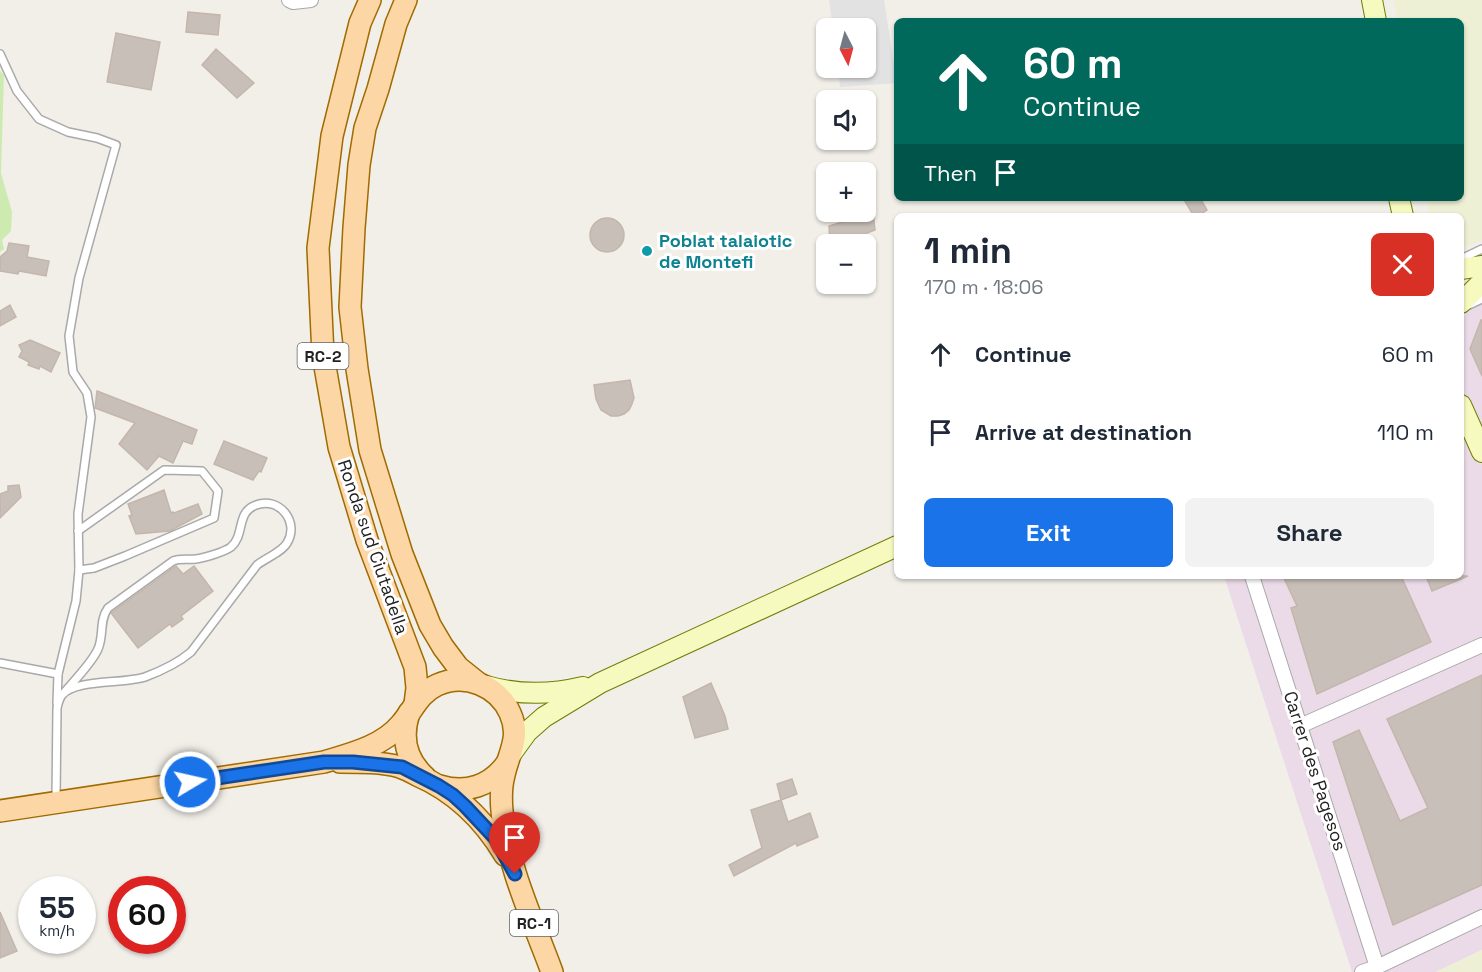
<!DOCTYPE html>
<meta charset="utf-8">
<style>
:root{--surface:#fff;--page:#f2f2f3;--text:#1f2937;--muted:#747a83;--accent:#1a73e8}
body{margin:0;font-family:"Space Grotesk",sans-serif;background:var(--page);color:var(--text);height:100vh;display:flex;flex-direction:column;font-size:22px;white-space:nowrap}
*{box-sizing:border-box;margin:0}
p{font-size:20px;color:var(--muted)}
.icon{flex:none;width:33px;height:33px;fill:none;stroke:currentColor;stroke-width:2;stroke-linecap:round;stroke-linejoin:round}
.map{position:relative;flex:1;overflow:hidden}
.details{position:absolute;left:894px;top:213px;width:570px;height:366px;display:flex;flex-direction:column;background:var(--surface);border-radius:9px;box-shadow:0 2px 4px #0004}
.details>*{flex:none}
.banner{position:absolute;left:894px;top:18px;width:570px;height:183px;border-radius:9px;box-shadow:0 2px 4px #0004;background:#00695c;color:#fff;overflow:hidden}
.needle{width:39px;rotate:174deg}
.controls{position:absolute;left:816px;top:18px;display:grid;gap:12px}
.controls a{display:grid;place-items:center;width:60px;height:60px;border-radius:9px;background:var(--surface);box-shadow:0 2px 4px #0004;font-size:30px}
.speed{position:absolute;left:18px;top:876px;display:flex;gap:12px;font-size:30px;font-weight:700;text-align:center}
.speed>*{display:grid;place-content:center;width:78px;height:78px;border-radius:50%;background:var(--surface);box-shadow:0 2px 4px #0004;line-height:1}
.speed small{font-size:15px;font-weight:400}
.speed .limit{border:9px solid #d22;background:#fff;color:#111}
.pin{position:absolute;display:grid;place-items:center;width:51px;height:51px;color:#fff;margin:-62px -26px;border-radius:50% 50% 50% 0;rotate:-45deg;box-shadow:0 0 6px #0007}
.pin .icon{rotate:45deg}
.me{position:absolute;width:66px;margin:-33px;rotate:81deg;stroke-linejoin:round;filter:drop-shadow(0 0 4px #0008)}
.turn{display:flex;align-items:center;gap:21px;height:126px;padding:0 30px;font-size:27px}
.turn .icon{width:78px;height:78px;stroke-width:2.5}
.turn b{display:block;font-size:42px;line-height:51px}
.then{display:flex;align-items:center;height:57px;padding:0 30px;background:#0003;gap:12px;font-size:22px}
.round{display:grid;place-items:center;flex:none;width:63px;height:63px;border-radius:9px;background:var(--page)}
.overview{display:flex;align-items:center;justify-content:space-between;height:102px;padding:0 30px}
h1{font-size:36px;font-weight:700;line-height:45px}
.primary-button{display:flex;gap:12px;margin-top:auto;padding:12px 30px}
.primary-button a{flex:1;height:69px;border-radius:9px;background:var(--accent);color:#fff;font-size:24px;font-weight:700;line-height:69px;text-align:center}
.primary-button a+a{background:var(--page);color:var(--text)}
ul{padding:0;list-style:none}
li{display:flex;align-items:center;gap:18px;height:78px;padding:0 30px}
li div{flex:1}
li b{display:block;font-size:22px}
li em{font-style:normal}
.map>svg:first-child{display:block}
.industrial{fill:#ebdbe8}
.farmland{fill:#eef0d5}
.grass{fill:#cdebb0}
.parking{fill:#e2e2e2}
.building{fill:#c7bfb8;stroke:#c4b6ab;stroke-width:1.5}
.lines{fill:none;stroke-linecap:round;stroke-linejoin:round}
.lane-casing{stroke:#a9a9a9;stroke-width:10}
.street-casing{stroke:#a9a9a9;stroke-width:16}
.secondary-casing{stroke:#707d05;stroke-width:22}
.primary-casing{stroke:#a06b00;stroke-width:24}
.lane{stroke:#fff;stroke-width:7}
.street{stroke:#fff;stroke-width:14}
.secondary{stroke:#f7fabf;stroke-width:20}
.primary{stroke:#fcd6a4;stroke-width:21}
.route-casing{stroke:#114b97;stroke-width:15}
.route{stroke:#1a73e8;stroke-width:10}
.culture-dot{fill:#0f9aa8;stroke:#fff;stroke-width:2}
.labels{text-anchor:middle;stroke-width:6;stroke-linejoin:round;paint-order:stroke}
.shield{fill:#fff;stroke:#646464;stroke-width:1.5}
.shield-label{font-size:16px;font-weight:bold;fill:#222}
.culture-label{font-size:18px;font-weight:bold;fill:#0d838f;stroke:#fff;text-anchor:start}
.street-label{font-size:18px;fill:#222;stroke:#fff}
</style>
<div class="map">
<svg width="1482" height="972" viewBox="0 0 1482 972">
<rect width="100%" height="100%" fill="#f2efe9"/>
<polygon class="industrial" points="1482,296 1482,950 1436,972 1352,972 1224,576 1461,576 1461,325 1467,311"/>
<g class="farmland">
<polygon points="1394,0 1482,0 1482,240 1467,247 1461,245 1461,216 1430,216 1426,198 1461,198 1461,21 1397,21"/>
<polygon points="1482,950 1482,972 1436,972"/>
</g>
<polygon class="grass" points="0,71 4,75 1,173 12,212 11,231 2,240 4,249 0,252"/>
<polygon class="parking" points="829,0 884,0 897,83 840,87 838,68 866,68 866,28 833,28"/>
<g class="building">
<polygon points="188,12 220,15 218,35 186,32"/>
<polygon points="116,33 160,42 151,90 107,82"/>
<polygon points="216,49 254,83 237,98 202,65"/>
<polygon points="1183,198 1200,198 1207,210 1198,216 1192,213"/>
<polygon points="862,212 873,212 875,230 867,233 864,244 830,244 829,226 855,218"/>
<circle cx="607" cy="235" r="17"/>
<polygon points="9,243 29,246 27,257 49,261 46,276 19,271 18,274 0,271 0,257 7,251"/>
<polygon points="10,305 16,317 0,326 0,311"/>
<polygon points="1481,320 1482,320 1482,376 1470,349"/>
<polygon points="30,340 60,353 51,372 40,366 39,369 28,365 29,362 19,357 22,351 19,345"/>
<polygon points="630,380 634,398 632,404 629,410 624,414 618,416 611,416 601,410 596,399 594,385"/>
<polygon points="97,391 197,430 192,444 183,441 173,463 159,456 147,470 119,444 135,423 95,408"/>
<polygon points="224,441 267,458 261,472 259,471 253,480 214,464"/>
<polygon points="19,485 21,497 0,518 0,494 8,491 8,486"/>
<polygon points="164,490 171,513 173,512 174,513 198,504 202,514 170,531 136,534 129,516 132,515 128,504"/>
<polygon points="176,566 183,574 194,566 213,591 181,616 183,619 172,627 170,624 138,648 111,613"/>
<polygon points="1283,576 1401,576 1431,642 1317,694 1291,608 1297,606"/>
<polygon points="1426,576 1468,576 1432,591"/>
<polygon points="1482,675 1482,885 1393,925 1333,742 1359,730 1400,821 1428,808 1387,719"/>
<polygon points="711,683 725,716 728,729 695,738 683,697"/>
<polygon points="792,779 797,794 781,800 777,784"/>
<polygon points="781,800 788,822 810,813 818,837 797,846 796,843 734,876 729,865 762,848 751,810"/>
<polygon points="0,912 17,951 0,958"/>
</g>
<g class="lines">
<g class="lane-casing">
<g id="lane">
<polyline points="0,54 17,91 39,119 68,132 97,138 116,145 79,278 69,336 73,372 87,393 91,417 78,514 79,570 76,601 58,674"/>
<polyline points="1461,259 1482,249"/>
<polyline points="1469,305 1482,299"/>
<polyline points="78,531 164,470 202,471 218,491 214,518 125,556 94,568 79,570"/>
<polyline points="0,663 58,674 57,703"/>
<path d="M56,799L57,708C58,704 59,699 62,695C75,679 124,684 145,677C161,671 178,663 191,652L257,565C266,558 282,552 287,543C300,522 279,496 256,505C236,512 245,535 231,547C224,552 204,558 196,559C188,560 180,558 173,561L108,608C99,620 104,636 98,649C92,663 72,683 62,695"/>
</g>
</g>
<g class="street-casing">
<g id="street">
<polyline points="289,0 293,2 311,0"/>
<polyline points="1252,576 1377,967"/>
<polyline points="1300,726 1482,645"/>
<polyline points="1362,972 1377,967 1482,917"/>
</g>
</g>
<g class="secondary-casing">
<g id="secondary">
<polyline points="1372,0 1376,21"/>
<polyline points="1399,198 1403,216"/>
<polyline points="1461,269 1482,266"/>
<polyline points="1461,303 1482,282"/>
<polyline points="1461,405 1482,452"/>
<path d="M486,686C518,695 550,695 583,687"/>
<polyline points="511,754 527,732 544,717 600,683 897,546"/>
</g>
</g>
<g class="primary-casing">
<g id="primary">
<polyline points="370,0 360,23 332,136 318,248 323,355 339,447 367,540 415,667 417,688 415,704"/>
<polyline points="406,0 396,24 378,89 365,128 359,165 354,228 350,307 357,369 370,450 402,554 430,625 443,647 458,667 478,683"/>
<path d="M409,713C401,737 406,760 425,777"/>
<path d="M340,762C360,762 382,762 400,767C406,769 412,772 417,775C454,791 484,820 505,855"/>
<path d="M440,786C466,794 491,786 507,763"/>
<path d="M0,811L324,762C351,754 383,746 401,724C414,709 418,694 437,685C465,672 498,686 510,713C521,737 509,752 504,775C501,786 501,800 502,811C506,863 534,923 552,972"/>
</g>
</g>
<use href="#lane" class="lane"/>
<use href="#street" class="street"/>
<use href="#secondary" class="secondary"/>
<use href="#primary" class="primary"/>
</g>
<g class="lines">
<g class="route-casing">
<polyline id="route" points="190,782 324,762 353,762 402,767 439,786 453,795 465,806 495,838 515,874"/>
</g>
<use href="#route" class="route"/>
</g>
<circle class="culture-dot" cx="647" cy="251" r="6"/>
<g class="labels">
<g class="shield">
<rect x="297.5" y="343" width="51" height="26" rx="4.5"/>
<rect x="510" y="910" width="48" height="26" rx="4.5"/>
</g>
<g class="shield-label">
<text x="323" y="362">RC-2</text>
<text x="534" y="929">RC-1</text>
</g>
<g class="culture-label">
<text x="659" y="247">Poblat talaiotic<tspan x="659" dy="21">de Montefi</tspan></text>
</g>
<g class="street-label">
<text transform="translate(373 547) rotate(71)" y="6">Ronda sud Ciutadella</text>
<text transform="translate(1315 771) rotate(72)" y="6">Carrer des Pagesos</text>
</g>
</g>
</svg>
<div class="controls">
<a><svg class="needle" viewBox="-14 -14 28 28"><path d="M0-13l5 13h-10z" fill="#e53935"/><path d="M0 13l5-13h-10z" fill="#747a83"/></svg></a>
<a><svg class="icon" aria-label="sound" viewBox="0 0 24 24"><path d="M4 9h4l5-4v14l-5-4H4zM17 9q2 3 0 6"/></svg></a>
<a>+</a>
<a>−</a>
</div>
<div class="speed"><div>55<small>km/h</small></div><div class="limit">60</div></div>
<div class="pin" style="left:515px;top:874px;background:#d93025"><svg class="icon" aria-label="arrive" viewBox="0 0 24 24"><path d="M6 21V4h12l-3 4 3 4H6"/></svg></div>
<svg class="me" style="left:190px;top:782px" viewBox="-20 -20 40 40"><circle r="17" fill="#1a73e8" stroke="#fff" stroke-width="3"/><path d="M0-11L8 9 0 5-8 9z" fill="#fff"/></svg>
<div class="banner">
<div class="turn"><svg class="icon" aria-label="ahead" viewBox="0 0 24 24"><path d="M12 20V5M6 11l6-6 6 6"/></svg><div><b>60 m</b>Continue</div></div>
<div class="then">Then<svg class="icon" aria-label="arrive" viewBox="0 0 24 24"><path d="M6 21V4h12l-3 4 3 4H6"/></svg></div>
</div>
<section class="details">
<div class="overview"><div><h1>1 min</h1><p>170 m · 18:06</p></div><a class="round" style="background:#d93025;color:#fff"><svg class="icon" aria-label="close" viewBox="0 0 24 24"><path d="M6 6l12 12M18 6L6 18"/></svg></a></div>
<ul>
<li><svg class="icon" aria-label="ahead" viewBox="0 0 24 24"><path d="M12 20V5M6 11l6-6 6 6"/></svg><div><b>Continue</b></div><em>60 m</em></li>
<li><svg class="icon" aria-label="arrive" viewBox="0 0 24 24"><path d="M6 21V4h12l-3 4 3 4H6"/></svg><div><b>Arrive at destination</b></div><em>110 m</em></li>
</ul>
<div class="primary-button"><a>Exit</a><a>Share</a></div>
</section>
</div>
